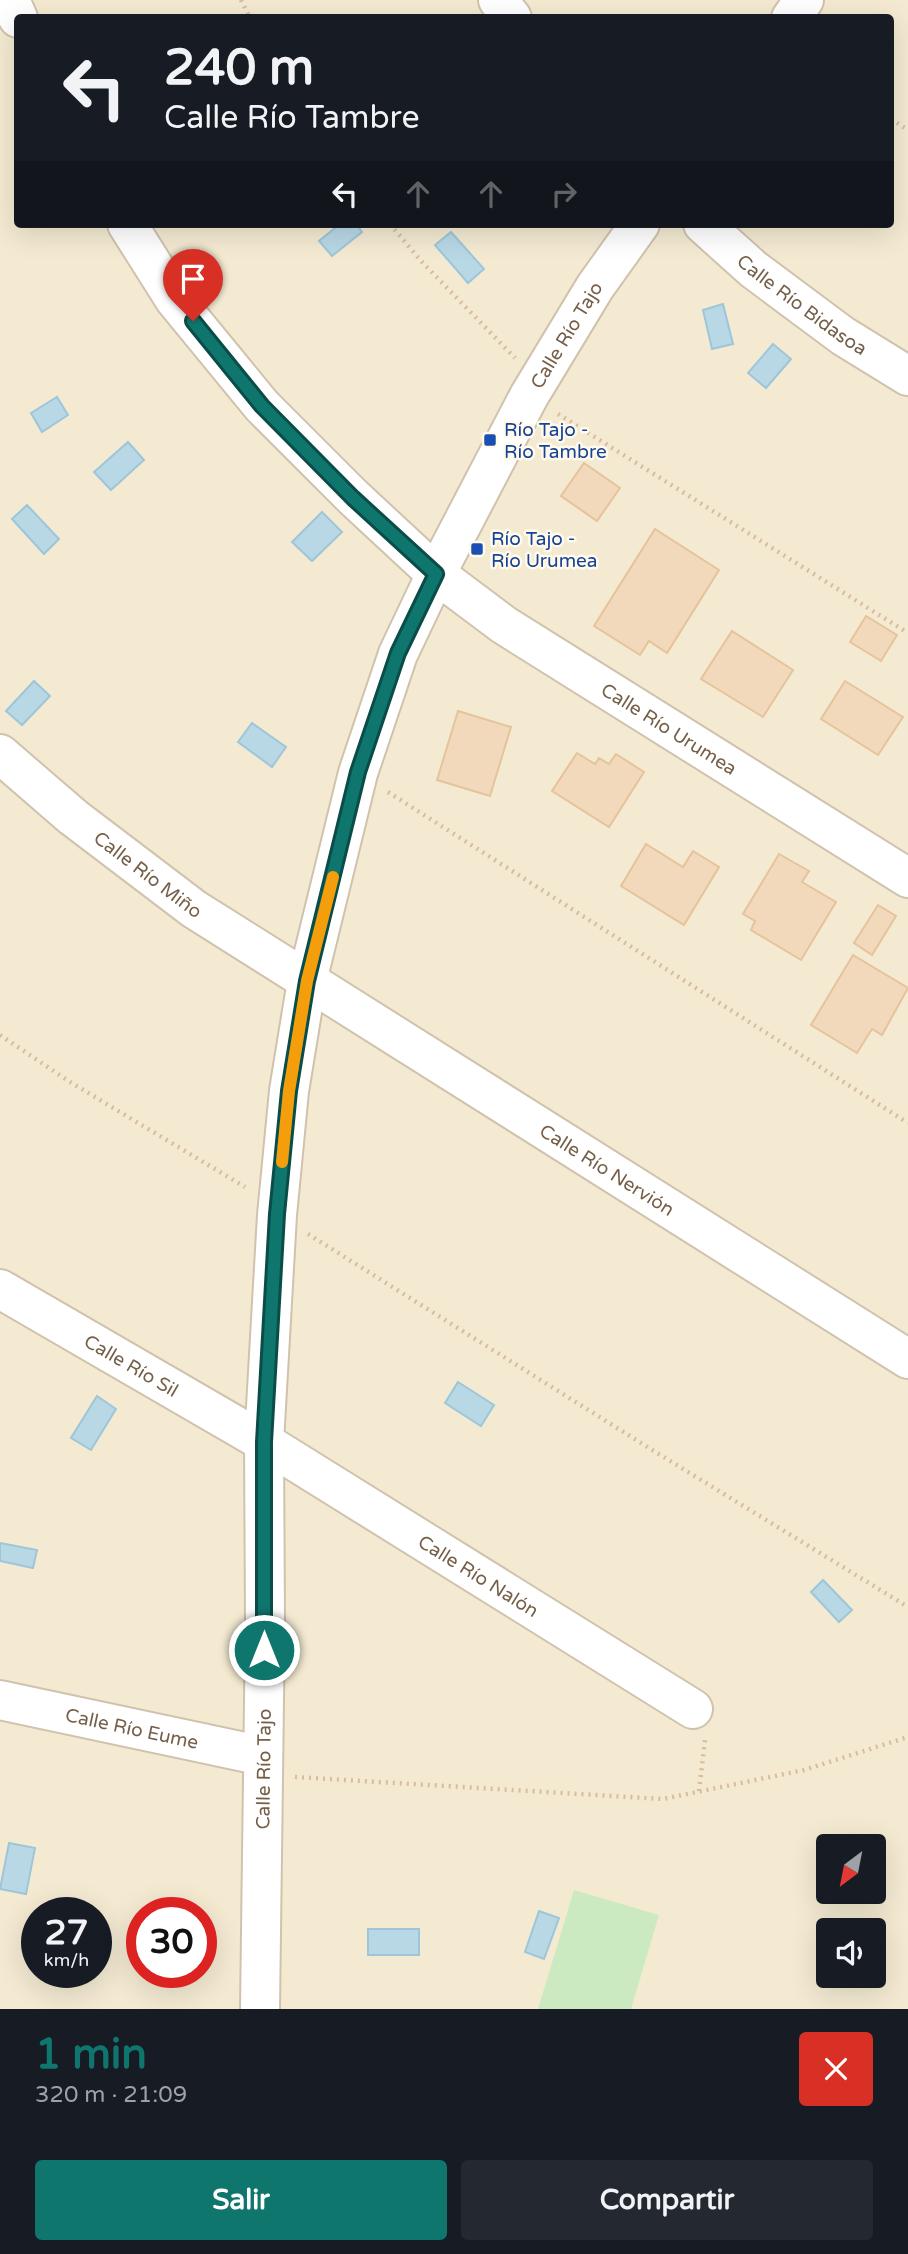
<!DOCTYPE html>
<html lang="es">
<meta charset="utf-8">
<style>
:root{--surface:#171b24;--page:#242831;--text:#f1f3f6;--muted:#9ea1a6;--accent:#0f766e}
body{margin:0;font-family:"Varela Round",sans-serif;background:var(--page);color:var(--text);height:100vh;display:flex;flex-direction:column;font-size:26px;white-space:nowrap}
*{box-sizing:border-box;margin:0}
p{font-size:23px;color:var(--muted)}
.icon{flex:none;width:38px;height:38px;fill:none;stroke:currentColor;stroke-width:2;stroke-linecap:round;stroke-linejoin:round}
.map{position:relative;height:2009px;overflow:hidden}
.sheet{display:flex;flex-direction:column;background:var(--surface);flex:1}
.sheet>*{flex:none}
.banner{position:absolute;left:14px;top:14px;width:880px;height:214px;border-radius:7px;box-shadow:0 7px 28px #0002;background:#171b24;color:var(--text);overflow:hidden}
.needle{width:46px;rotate:212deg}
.buttons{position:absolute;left:816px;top:1834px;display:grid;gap:14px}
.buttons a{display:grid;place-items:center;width:70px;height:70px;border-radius:7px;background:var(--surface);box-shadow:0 7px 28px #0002;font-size:35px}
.speed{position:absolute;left:21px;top:1897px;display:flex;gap:14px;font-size:35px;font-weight:700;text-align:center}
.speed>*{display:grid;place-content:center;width:91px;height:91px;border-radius:50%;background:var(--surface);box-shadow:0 7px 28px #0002;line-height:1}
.speed small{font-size:18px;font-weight:400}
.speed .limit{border:10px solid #d22;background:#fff;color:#111}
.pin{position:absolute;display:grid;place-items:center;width:60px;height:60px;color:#fff;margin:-72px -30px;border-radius:50% 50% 50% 0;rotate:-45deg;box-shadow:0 0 7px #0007}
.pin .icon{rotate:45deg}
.me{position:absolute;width:77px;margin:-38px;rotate:0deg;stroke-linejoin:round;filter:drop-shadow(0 0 5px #0008)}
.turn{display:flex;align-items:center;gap:24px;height:147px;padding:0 35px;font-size:32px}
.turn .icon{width:91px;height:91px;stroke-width:2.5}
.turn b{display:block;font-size:49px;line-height:60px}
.lanes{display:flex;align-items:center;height:66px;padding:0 35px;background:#0003;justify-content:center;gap:35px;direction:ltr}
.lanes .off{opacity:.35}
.round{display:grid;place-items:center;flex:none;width:74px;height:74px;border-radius:7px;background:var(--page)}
.overview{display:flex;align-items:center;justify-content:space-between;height:119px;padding:0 35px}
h1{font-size:42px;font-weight:700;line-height:52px;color:var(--accent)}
.button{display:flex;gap:14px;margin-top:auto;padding:14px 35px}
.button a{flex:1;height:80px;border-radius:7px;background:var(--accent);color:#fff;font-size:28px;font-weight:700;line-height:80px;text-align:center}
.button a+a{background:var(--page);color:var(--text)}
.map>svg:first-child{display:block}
.residential{fill:#f4ead2;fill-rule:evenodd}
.green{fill:#cceac2}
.water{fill:#b8d8e6;stroke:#9ec6d8;stroke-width:2}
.building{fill:#f2d9bb;stroke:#e5c39b;stroke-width:2}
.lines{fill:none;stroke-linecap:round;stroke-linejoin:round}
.minor-casing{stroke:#d0c2ad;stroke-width:42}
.path{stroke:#d7bd9e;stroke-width:4.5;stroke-dasharray:2 5;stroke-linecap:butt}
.minor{stroke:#fff;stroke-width:38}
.route-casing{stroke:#0a4d48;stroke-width:18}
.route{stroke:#0f766e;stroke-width:12}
.slow{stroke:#f59e0b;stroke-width:12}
.transit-dot{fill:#1a4fb4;stroke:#fffaea;stroke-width:2.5}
.labels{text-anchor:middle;stroke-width:5;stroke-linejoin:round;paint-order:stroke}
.street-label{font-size:19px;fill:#755f49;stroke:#fffaea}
.transit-label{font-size:19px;fill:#164399;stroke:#fffaea;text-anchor:start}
</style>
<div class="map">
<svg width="908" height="2009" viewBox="0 0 908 2009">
<rect width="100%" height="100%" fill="#fcf7e3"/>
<path class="residential" d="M0,0H908V2009H0ZM18,18H891V224H18ZM828,1846H873V1892H828ZM37,1913H96V1972H37ZM142,1913H201V1972H142ZM828,1930H873V1976H828Z"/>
<polygon class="green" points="574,1890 659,1915 631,2009 538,2009"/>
<g class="water">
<polygon points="340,224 356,224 362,232 332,256 319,241"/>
<polygon points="451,232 484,269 468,283 435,245"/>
<polygon points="723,304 733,344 712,349 703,310"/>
<polygon points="773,344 791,359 766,388 748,373"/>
<polygon points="57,397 68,415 42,432 31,413"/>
<polygon points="128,442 144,460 111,490 94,472"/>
<polygon points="27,505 59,539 44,554 12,519"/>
<polygon points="322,512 342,532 312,561 292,542"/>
<polygon points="34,681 50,696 22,725 6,711"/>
<polygon points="252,723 286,747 272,767 238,742"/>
<polygon points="458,1382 494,1405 481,1426 445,1403"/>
<polygon points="97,1396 116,1409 91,1450 71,1438"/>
<polygon points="0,1543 37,1550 33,1568 0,1561"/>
<polygon points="823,1580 852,1610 839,1622 811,1592"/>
<polygon points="9,1843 35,1848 26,1894 0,1889"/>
<polygon points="539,1911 559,1918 544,1959 525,1952"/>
<rect x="368" y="1929" width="51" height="26"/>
</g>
<g class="building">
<polygon points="584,463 620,488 597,521 561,496"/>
<polygon points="655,529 719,570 667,653 649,641 640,655 594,626"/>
<polygon points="866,616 897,635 881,661 850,642"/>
<polygon points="732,631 793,670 763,717 701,679"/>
<polygon points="845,681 903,717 878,755 821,719"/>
<polygon points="458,711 511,727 490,796 437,780"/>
<polygon points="577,753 595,764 599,758 609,764 616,754 644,772 609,827 552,791"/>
<polygon points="646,844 683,867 693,851 719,867 684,925 621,886"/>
<polygon points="779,854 809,871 802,882 836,902 801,960 751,930 755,921 743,914"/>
<polygon points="878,905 896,916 872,955 854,943"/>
<polygon points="853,955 908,988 882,1035 872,1029 857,1053 811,1025"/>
</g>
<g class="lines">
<g class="minor-casing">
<g id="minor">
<polyline points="10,0 18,18"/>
<polyline points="498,0 512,18"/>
<polyline points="791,18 804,0"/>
<path id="s1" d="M127,224L175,300L262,406L353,497L436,574L504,625L908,878"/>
<path id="s2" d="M703,224L753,269L843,336L908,376"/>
<path id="s3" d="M0,754L73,817L194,909L908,1359"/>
<path id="s4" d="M0,1289L264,1442L693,1709"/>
<path id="s5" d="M0,1700L263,1756"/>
<path id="s6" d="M260,2009L265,1624L264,1442L277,1215L289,1091L307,981L358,773L398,654L436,574L529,396L595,287L640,224"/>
</g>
</g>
<g class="path">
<polyline points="241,0 250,18"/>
<polyline points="891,119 908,130"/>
<polyline points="390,224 421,261 515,358"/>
<polyline points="558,414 908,633"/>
<polyline points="388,792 908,1123"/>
<polyline points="0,1035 70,1082 245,1187"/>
<polyline points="308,1234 649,1448 908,1607"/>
<polyline points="295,1777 663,1799 804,1770 908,1737"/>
<polyline points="699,1791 705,1740"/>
</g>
<use href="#minor" class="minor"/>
</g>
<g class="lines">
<g class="route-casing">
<polyline id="route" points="193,321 262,406 353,498 436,574 398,653 358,772 307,981 289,1091 277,1214 264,1442 264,1650"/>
</g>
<use href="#route" class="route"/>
<polyline class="slow" points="282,1162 289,1091 307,981 333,877"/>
</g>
<g class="transit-dot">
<rect x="483" y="433" width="14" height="14" rx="3.5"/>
<rect x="470" y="542" width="14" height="14" rx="3.5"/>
</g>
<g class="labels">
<g class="street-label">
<text dy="7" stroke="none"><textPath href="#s2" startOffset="128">Calle Río Bidasoa</textPath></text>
<text dy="7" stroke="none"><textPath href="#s6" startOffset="1731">Calle Río Tajo</textPath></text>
<text dy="7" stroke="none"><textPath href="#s1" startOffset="749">Calle Río Urumea</textPath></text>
<text dy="7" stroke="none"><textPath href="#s3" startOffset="191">Calle Río Miño</textPath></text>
<text dy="7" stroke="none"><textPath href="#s3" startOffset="737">Calle Río Nervión</textPath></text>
<text dy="7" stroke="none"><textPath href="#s4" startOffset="152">Calle Río Sil</textPath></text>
<text dy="7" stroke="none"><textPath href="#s4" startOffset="558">Calle Río Nalón</textPath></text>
<text dy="7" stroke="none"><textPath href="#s5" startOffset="135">Calle Río Eume</textPath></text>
<text dy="7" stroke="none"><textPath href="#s6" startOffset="240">Calle Río Tajo</textPath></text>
</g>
<g class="transit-label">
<text x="504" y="436">Río Tajo -<tspan x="504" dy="22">Río Tambre</tspan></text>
<text x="491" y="545">Río Tajo -<tspan x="491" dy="22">Río Urumea</tspan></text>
</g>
</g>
</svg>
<div class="buttons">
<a><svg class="needle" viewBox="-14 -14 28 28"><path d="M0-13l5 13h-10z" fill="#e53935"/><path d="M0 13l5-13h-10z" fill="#9ea1a6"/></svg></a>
<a><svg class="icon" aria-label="sound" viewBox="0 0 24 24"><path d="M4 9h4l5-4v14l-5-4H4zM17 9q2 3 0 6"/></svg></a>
</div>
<div class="speed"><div>27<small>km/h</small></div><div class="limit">30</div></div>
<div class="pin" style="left:193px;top:321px;background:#d93025"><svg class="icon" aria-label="arrive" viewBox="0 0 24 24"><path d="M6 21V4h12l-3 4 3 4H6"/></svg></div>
<svg class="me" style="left:264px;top:1650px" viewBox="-20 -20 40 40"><circle r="17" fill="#0f766e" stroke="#fff" stroke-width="3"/><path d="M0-11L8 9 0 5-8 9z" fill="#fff"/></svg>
<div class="banner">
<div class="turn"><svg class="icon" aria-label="left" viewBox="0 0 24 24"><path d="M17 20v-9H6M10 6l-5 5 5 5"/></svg><div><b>240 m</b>Calle Río Tambre</div></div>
<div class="lanes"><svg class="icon" aria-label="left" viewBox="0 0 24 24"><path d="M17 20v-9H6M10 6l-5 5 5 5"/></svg><svg class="icon off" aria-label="ahead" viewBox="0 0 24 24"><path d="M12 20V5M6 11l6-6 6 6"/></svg><svg class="icon off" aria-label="ahead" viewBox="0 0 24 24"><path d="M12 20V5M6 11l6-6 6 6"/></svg><svg class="icon off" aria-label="right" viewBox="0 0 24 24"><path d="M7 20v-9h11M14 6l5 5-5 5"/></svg></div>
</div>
</div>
<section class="sheet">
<div class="overview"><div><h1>1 min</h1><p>320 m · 21:09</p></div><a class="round" style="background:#d93025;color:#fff"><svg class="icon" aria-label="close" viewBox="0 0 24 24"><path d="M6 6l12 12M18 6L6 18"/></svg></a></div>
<div class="button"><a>Salir</a><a>Compartir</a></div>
</section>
